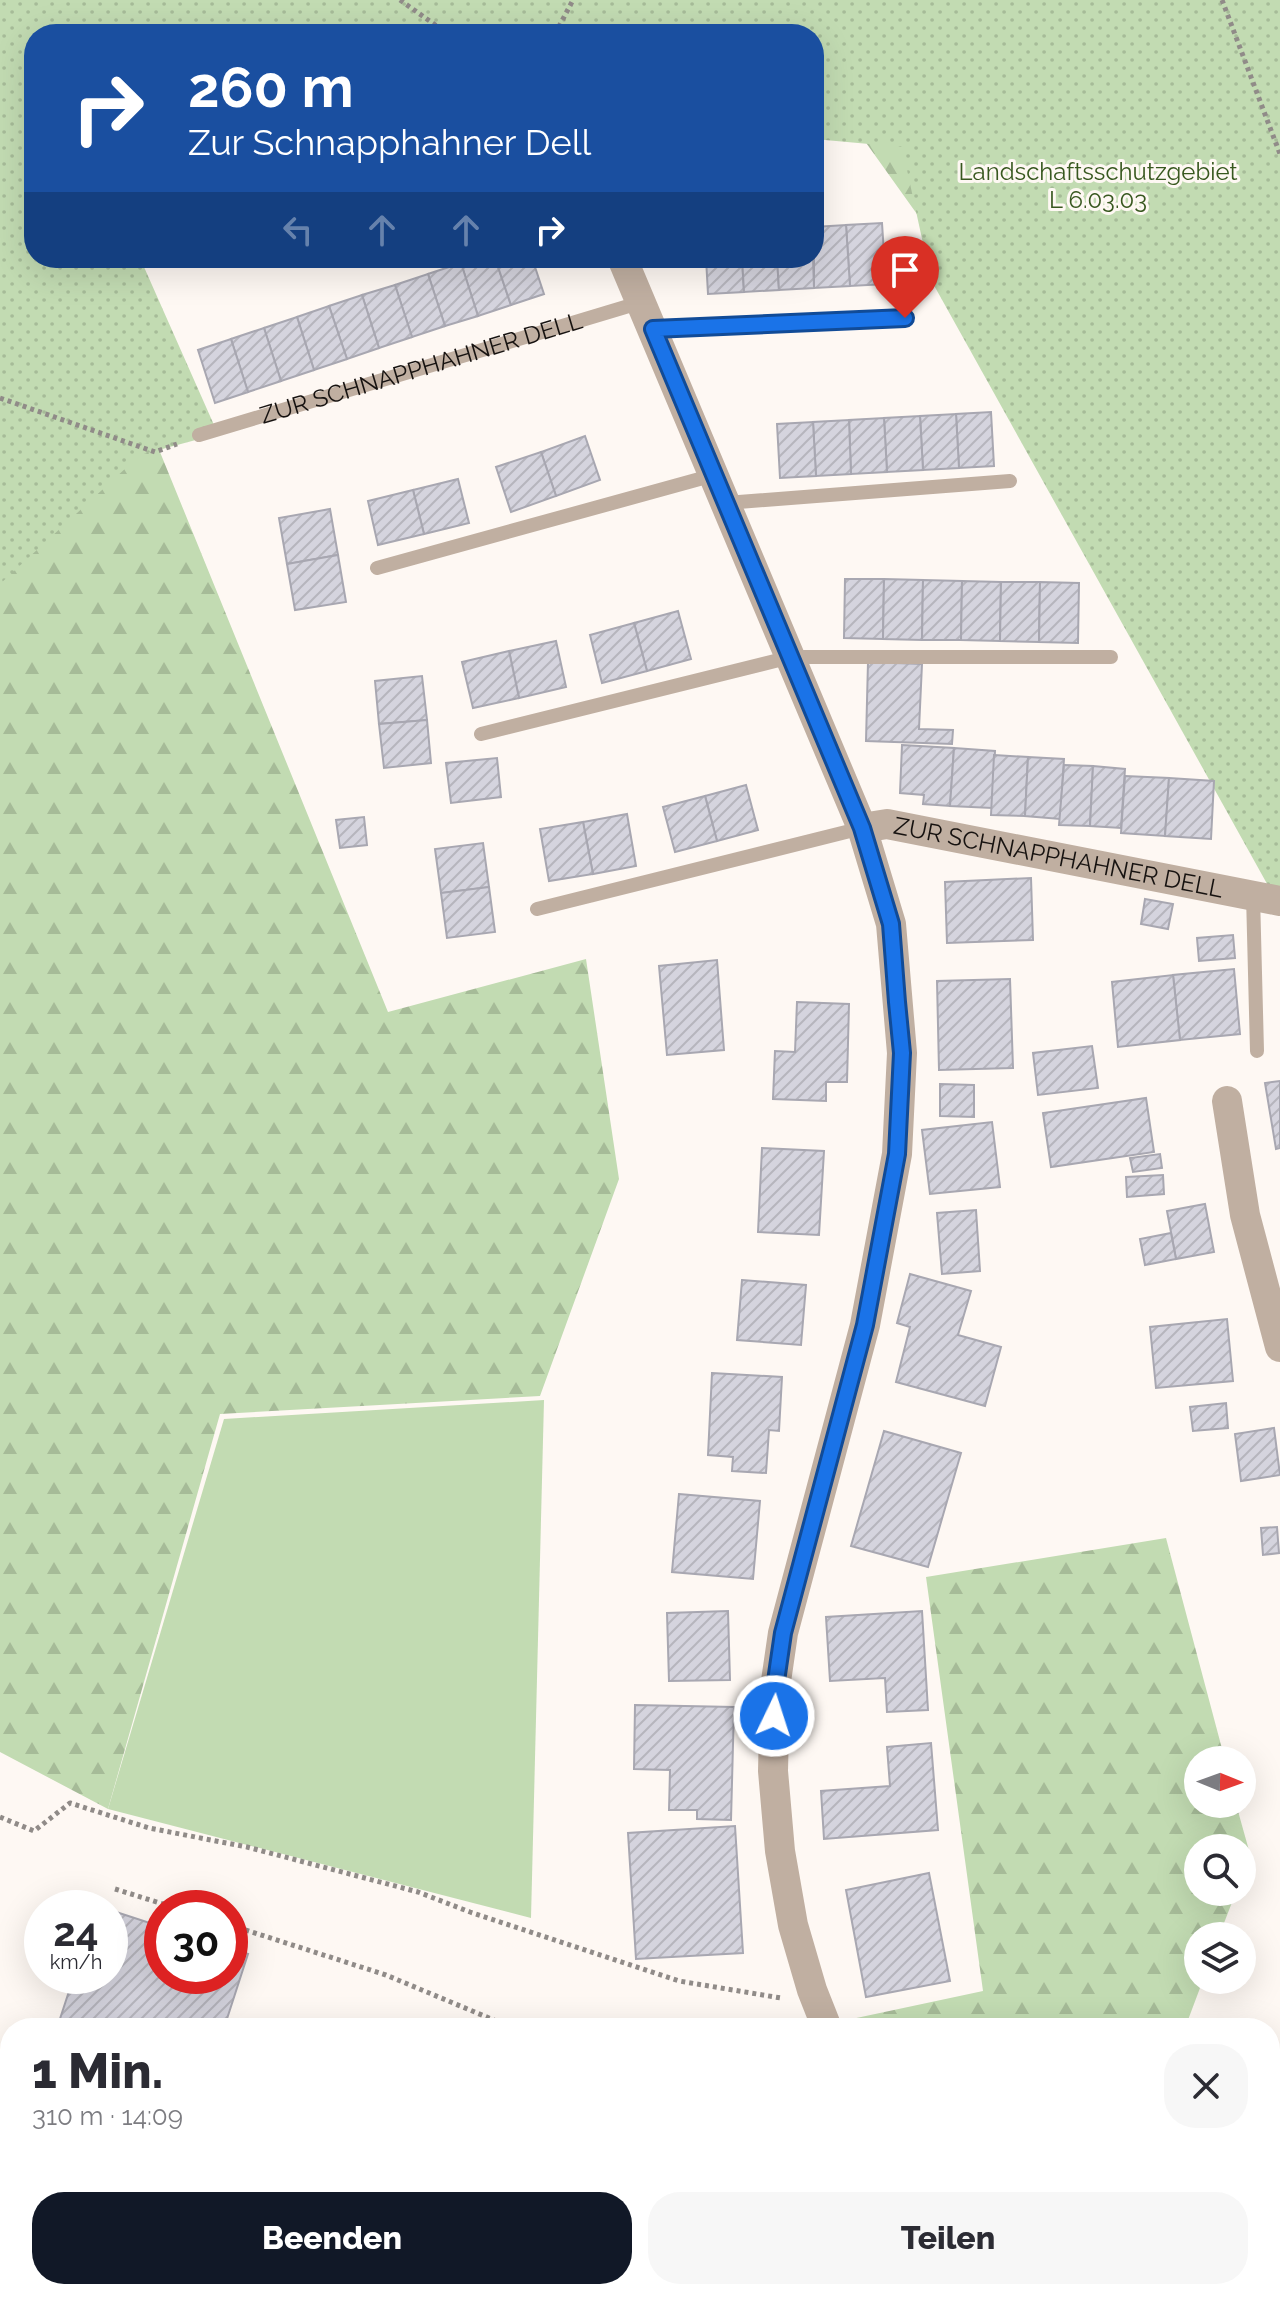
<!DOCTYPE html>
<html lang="de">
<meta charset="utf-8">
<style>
:root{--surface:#fff;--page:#f7f7f7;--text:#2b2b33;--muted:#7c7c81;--accent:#111827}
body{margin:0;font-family:Raleway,sans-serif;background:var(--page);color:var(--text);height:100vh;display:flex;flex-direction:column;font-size:30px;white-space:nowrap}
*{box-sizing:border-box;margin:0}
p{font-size:26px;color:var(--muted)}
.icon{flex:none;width:44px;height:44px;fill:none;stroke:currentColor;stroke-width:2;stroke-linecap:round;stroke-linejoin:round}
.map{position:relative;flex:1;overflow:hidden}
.side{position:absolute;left:0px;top:2018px;width:1280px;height:282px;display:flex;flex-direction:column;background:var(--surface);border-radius:32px 32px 0 0;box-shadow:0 8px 32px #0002}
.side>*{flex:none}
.banner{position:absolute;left:24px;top:24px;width:800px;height:244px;border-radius:32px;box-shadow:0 8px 32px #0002;background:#1a4fa0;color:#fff;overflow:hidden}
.needle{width:52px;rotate:91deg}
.buttons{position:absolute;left:1184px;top:1746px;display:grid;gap:16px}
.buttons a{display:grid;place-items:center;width:72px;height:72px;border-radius:50%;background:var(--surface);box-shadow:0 8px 32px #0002;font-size:40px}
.speed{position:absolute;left:24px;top:1890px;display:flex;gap:16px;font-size:40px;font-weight:700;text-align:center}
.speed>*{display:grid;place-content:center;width:104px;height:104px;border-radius:50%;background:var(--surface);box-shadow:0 8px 32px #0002;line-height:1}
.speed small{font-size:20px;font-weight:400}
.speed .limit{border:12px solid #d22;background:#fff;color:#111}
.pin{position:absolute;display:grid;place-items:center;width:68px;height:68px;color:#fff;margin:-82px -34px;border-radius:50% 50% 50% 0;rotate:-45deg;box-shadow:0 0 8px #0007}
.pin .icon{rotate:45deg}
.me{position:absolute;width:88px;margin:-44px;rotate:4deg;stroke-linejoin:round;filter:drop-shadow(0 0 6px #0008)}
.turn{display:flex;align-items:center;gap:28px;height:168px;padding:0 32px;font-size:36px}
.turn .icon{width:104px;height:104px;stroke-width:2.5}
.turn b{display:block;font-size:56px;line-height:68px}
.lanes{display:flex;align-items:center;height:76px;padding:0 32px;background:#0003;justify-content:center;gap:40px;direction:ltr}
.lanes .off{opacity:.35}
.round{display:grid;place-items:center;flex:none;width:84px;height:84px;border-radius:32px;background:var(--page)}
.headline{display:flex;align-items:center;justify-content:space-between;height:136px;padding:0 32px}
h1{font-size:48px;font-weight:800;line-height:60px}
.action{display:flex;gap:16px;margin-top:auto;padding:16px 32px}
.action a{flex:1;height:92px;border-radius:32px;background:var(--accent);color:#fff;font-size:32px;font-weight:800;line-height:92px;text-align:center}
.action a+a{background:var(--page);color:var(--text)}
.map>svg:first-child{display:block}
.grass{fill:#c2dbb2}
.forest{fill:url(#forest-firs)}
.park{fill:url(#park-dots)}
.building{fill:url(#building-hatch);stroke:#a8a7b1;stroke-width:2}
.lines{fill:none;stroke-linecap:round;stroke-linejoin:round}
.path{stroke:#908b88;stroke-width:5;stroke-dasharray:4 4;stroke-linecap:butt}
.lane{stroke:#c0afa1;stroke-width:14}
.street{stroke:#c0afa1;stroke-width:30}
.route-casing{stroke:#114b97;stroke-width:20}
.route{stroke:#1a73e8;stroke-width:14}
.labels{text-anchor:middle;stroke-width:6;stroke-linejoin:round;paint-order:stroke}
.park-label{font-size:24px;fill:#38581f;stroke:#fef8f3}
.street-label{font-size:24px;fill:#161210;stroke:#fef8f3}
</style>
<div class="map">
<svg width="1280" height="2299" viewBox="0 0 1280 2299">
<defs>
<pattern id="forest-firs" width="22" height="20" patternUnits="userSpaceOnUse" patternTransform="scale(2)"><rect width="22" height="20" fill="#c2dbb2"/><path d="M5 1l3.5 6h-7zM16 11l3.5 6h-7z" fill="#a6bb98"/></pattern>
<pattern id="park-dots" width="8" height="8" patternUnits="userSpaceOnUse" patternTransform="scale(2)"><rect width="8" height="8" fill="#c2dbb2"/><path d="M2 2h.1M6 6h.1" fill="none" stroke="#a6bb98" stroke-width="1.8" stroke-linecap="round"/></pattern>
<pattern id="building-hatch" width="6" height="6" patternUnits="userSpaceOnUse" patternTransform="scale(2)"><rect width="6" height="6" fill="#d5d4de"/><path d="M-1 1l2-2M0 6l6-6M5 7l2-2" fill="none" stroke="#b6b5bd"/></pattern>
</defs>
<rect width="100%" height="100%" fill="#fef8f3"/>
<polygon class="grass" points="544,1400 531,1918 108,1809 224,1419"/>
<g class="forest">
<polygon points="0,0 1280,0 1280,722 814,70 814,34 34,34 34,258 81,258 388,1012 586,959 619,1179 540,1396 220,1414 108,1809 0,1752"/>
<polygon points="1166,1538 1225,1760 1198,1760 1198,1804 1236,1804 1250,1854 1242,1875 1242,1848 1198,1848 1198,1892 1236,1892 1219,1936 1198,1936 1198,1980 1203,1980 1185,2028 854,2028 847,2020 983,1991 926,1577"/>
<polygon points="1270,2110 1280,2116 1280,2299 1122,2299 1112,2290 1270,2290"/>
</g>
<polygon class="park" points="0,0 1280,0 1280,907 931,280 902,147 814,139 814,34 34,34 34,258 168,258 144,267 218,434 140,455 0,584"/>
<g class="building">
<polygon points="882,223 886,284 850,286 846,225"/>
<polygon points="846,225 850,286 814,288 814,227"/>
<polygon points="475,258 495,258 511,305 478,316 461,263"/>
<polygon points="495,258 532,258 544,294 511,305"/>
<polygon points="706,258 742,258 744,292 708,294"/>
<polygon points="742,258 777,258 779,290 744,292"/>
<polygon points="777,258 813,258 814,288 779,290"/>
<polygon points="461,263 478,316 445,326 428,274"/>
<polygon points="428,274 445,326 412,337 395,285"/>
<polygon points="395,285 412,337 379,348 362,295"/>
<polygon points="362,295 379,348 347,359 329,306"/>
<polygon points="329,306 347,359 314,370 297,317"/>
<polygon points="297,317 314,370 281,381 264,328"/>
<polygon points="264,328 281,381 248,392 231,339"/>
<polygon points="231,339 248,392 215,403 198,350"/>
<polygon points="991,412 994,466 959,468 956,414"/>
<polygon points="956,414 959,468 923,470 920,416"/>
<polygon points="920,416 923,470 887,472 884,418"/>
<polygon points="884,418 887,472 851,474 849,420"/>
<polygon points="849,420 851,474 816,476 813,422"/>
<polygon points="813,422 816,476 780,478 777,424"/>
<polygon points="585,436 600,480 556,496 541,452"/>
<polygon points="541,452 556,496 511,512 496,467"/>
<polygon points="458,479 469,523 424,534 413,490"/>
<polygon points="413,490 424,534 378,545 368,501"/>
<polygon points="330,509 338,555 287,564 279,518"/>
<polygon points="338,555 346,602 295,610 287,564"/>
<polygon points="845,579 884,579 883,639 844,638"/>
<polygon points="884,579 923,580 922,640 883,639"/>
<polygon points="923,580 962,581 961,640 922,640"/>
<polygon points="962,581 1001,582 1000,641 961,640"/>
<polygon points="1001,582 1040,582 1039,642 1000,641"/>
<polygon points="1040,582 1079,583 1078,643 1039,642"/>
<polygon points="678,611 691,659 647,671 634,623"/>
<polygon points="634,623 647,671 602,683 590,635"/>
<polygon points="556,641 566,687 519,698 509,651"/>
<polygon points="509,651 519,698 473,708 462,662"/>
<polygon points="868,662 922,664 919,729 953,730 952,744 866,741"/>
<polygon points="422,676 427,720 379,724 375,681"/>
<polygon points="427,720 431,763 384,768 379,724"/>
<polygon points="902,745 954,748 950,806 923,804 924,795 900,793"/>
<polygon points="954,748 995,751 992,808 950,806"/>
<polygon points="994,755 1028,757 1025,816 991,815"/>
<polygon points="1028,757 1064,759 1060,819 1025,816"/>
<polygon points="497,758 501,797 451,803 446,763"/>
<polygon points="1064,765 1093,766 1090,826 1059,825"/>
<polygon points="1093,766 1125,769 1121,828 1090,826"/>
<polygon points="1125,776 1169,778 1165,836 1121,833"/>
<polygon points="1169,778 1214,781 1211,839 1165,836"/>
<polygon points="746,785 758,830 717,841 705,796"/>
<polygon points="705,796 717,841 675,852 663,807"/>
<polygon points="627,814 636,866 593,874 583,822"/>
<polygon points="364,817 367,845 340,848 336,820"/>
<polygon points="583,822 593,874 549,881 540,829"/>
<polygon points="483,843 489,887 441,893 435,849"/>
<polygon points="1031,878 1033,940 947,943 945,882"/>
<polygon points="489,887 495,932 447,938 441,893"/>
<polygon points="1145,899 1173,904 1168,929 1141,924"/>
<polygon points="1233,935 1235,958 1199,961 1197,938"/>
<polygon points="717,960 724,1050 667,1055 659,966"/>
<polygon points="1234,969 1240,1034 1180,1040 1173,975"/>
<polygon points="1173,975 1180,1040 1118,1047 1112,982"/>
<polygon points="1010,979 1013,1068 939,1070 937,981"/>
<polygon points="797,1002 849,1004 847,1082 826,1082 826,1101 773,1099 775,1051 795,1052"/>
<polygon points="1092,1046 1098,1088 1038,1095 1033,1053"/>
<polygon points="1280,1081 1280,1148 1276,1149 1265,1083"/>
<polygon points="940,1084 974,1085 974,1117 940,1116"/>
<polygon points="1146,1098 1154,1152 1051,1167 1043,1113"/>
<polygon points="992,1122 1000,1187 930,1194 922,1130"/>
<polygon points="762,1148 824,1151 819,1235 758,1232"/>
<polygon points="1160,1154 1162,1168 1133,1172 1130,1158"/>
<polygon points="1163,1175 1164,1194 1127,1197 1126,1177"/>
<polygon points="1205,1204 1214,1252 1176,1259 1167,1211"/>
<polygon points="976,1210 980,1271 942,1274 937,1213"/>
<polygon points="1171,1233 1176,1259 1145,1265 1140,1239"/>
<polygon points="910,1274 971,1291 958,1335 1001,1347 985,1406 896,1382 910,1327 897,1323"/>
<polygon points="742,1280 806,1285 801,1345 737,1340"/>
<polygon points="1227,1319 1233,1381 1156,1388 1150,1327"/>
<polygon points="712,1373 782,1377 779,1431 769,1430 766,1473 732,1471 733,1457 708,1455"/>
<polygon points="1226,1403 1228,1428 1193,1431 1190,1407"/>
<polygon points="1274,1428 1280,1475 1241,1481 1235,1434"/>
<polygon points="884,1431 961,1453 928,1567 851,1546"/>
<polygon points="679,1494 760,1501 753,1579 672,1572"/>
<polygon points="1277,1527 1279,1553 1263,1555 1261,1528"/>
<polygon points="728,1611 730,1680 669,1681 667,1613"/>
<polygon points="922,1611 928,1710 887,1712 885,1678 830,1681 826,1617"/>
<polygon points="635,1705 734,1707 731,1820 697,1819 697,1810 669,1810 670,1770 634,1769"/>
<polygon points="931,1743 938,1830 824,1839 821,1791 890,1786 887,1747"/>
<polygon points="735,1826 743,1953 636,1959 628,1833"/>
<polygon points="929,1873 950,1981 866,1997 846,1890"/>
<polygon points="110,1910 162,1927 162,1976 230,1976 230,1948 248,1954 224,2028 57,2028 74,1976 110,1976"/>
<polygon points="226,2290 365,2290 394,2299 223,2299"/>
<polygon points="528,2290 571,2290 569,2299 525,2299"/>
<polygon points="945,2290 947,2292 942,2299 877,2299 868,2291"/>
</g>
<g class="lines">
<g class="path">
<polyline points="400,0 448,34"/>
<polyline points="1222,0 1280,154"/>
<polyline points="555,34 573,0"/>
<polyline points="0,398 155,452 177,444"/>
<polyline points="0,1817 34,1831 70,1803 149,1828 247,1847 418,1892 470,1912 679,1981 781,1998"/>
<polyline points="115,1889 176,1908"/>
<polyline points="230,1925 386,1975 513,2028"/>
<polyline points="0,2206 10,2198"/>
<polyline points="451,2290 480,2299"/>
<polyline points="821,2290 831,2299"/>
</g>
<g class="lane">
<polyline points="653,329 905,318"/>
<path id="s1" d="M199,435L642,302"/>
<polyline points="726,503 1010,481"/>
<polyline points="377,568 714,475"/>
<polyline points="481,734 791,657 1111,657"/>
<polyline points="1253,895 1257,1051"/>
<polyline points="537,909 862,828"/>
</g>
<g class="street">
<polyline points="622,258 862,828 891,924 902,1053 897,1154 865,1325 783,1633 775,1688 773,1771 780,1851 793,1925 812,1990 827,2028"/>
<path id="s2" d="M862,828L887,824L1280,901"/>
<polyline points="1227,1101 1245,1215 1280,1347"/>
<polyline points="1071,2290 1081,2299"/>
<polyline points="737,2299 739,2290"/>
</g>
</g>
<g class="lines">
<g class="route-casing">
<polyline id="route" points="774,1716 775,1688 783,1633 865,1325 897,1154 902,1053 897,1002 891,924 862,828 653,329 905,318"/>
</g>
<use href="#route" class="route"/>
</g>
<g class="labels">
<g class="park-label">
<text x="1098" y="180">Landschaftsschutzgebiet<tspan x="1098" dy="28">L 6.03.03</tspan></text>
</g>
<g class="street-label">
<text dy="8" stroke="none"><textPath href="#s1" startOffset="232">ZUR SCHNAPPHAHNER DELL</textPath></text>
<text dy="8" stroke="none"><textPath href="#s2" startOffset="200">ZUR SCHNAPPHAHNER DELL</textPath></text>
</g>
</g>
</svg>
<div class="buttons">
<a><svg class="needle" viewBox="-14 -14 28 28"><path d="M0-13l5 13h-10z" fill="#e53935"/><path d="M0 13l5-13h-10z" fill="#7c7c81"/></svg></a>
<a><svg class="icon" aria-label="search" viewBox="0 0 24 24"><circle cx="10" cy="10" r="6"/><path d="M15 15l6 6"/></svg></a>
<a><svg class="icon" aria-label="layers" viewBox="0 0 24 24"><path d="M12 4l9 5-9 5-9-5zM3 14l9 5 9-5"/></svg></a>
</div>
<div class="speed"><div>24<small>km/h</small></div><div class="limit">30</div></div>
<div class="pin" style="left:905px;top:318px;background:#d93025"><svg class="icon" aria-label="arrive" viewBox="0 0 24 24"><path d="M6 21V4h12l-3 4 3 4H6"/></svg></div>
<svg class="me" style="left:774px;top:1716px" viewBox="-20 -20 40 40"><circle r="17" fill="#1a73e8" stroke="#fff" stroke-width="3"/><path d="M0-11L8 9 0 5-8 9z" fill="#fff"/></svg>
<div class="banner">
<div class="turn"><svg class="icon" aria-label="right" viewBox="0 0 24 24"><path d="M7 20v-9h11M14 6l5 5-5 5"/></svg><div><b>260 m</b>Zur Schnapphahner Dell</div></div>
<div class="lanes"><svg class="icon off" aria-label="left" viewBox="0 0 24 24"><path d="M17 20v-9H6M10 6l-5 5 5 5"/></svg><svg class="icon off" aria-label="ahead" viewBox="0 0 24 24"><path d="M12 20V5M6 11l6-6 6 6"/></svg><svg class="icon off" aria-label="ahead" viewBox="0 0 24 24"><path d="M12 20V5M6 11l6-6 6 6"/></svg><svg class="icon" aria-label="right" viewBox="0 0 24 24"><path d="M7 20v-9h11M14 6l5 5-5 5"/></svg></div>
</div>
<section class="side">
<div class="headline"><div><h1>1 Min.</h1><p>310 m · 14:09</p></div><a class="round"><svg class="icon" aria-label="close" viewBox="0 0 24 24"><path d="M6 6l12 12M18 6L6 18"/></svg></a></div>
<div class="action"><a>Beenden</a><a>Teilen</a></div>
</section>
</div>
